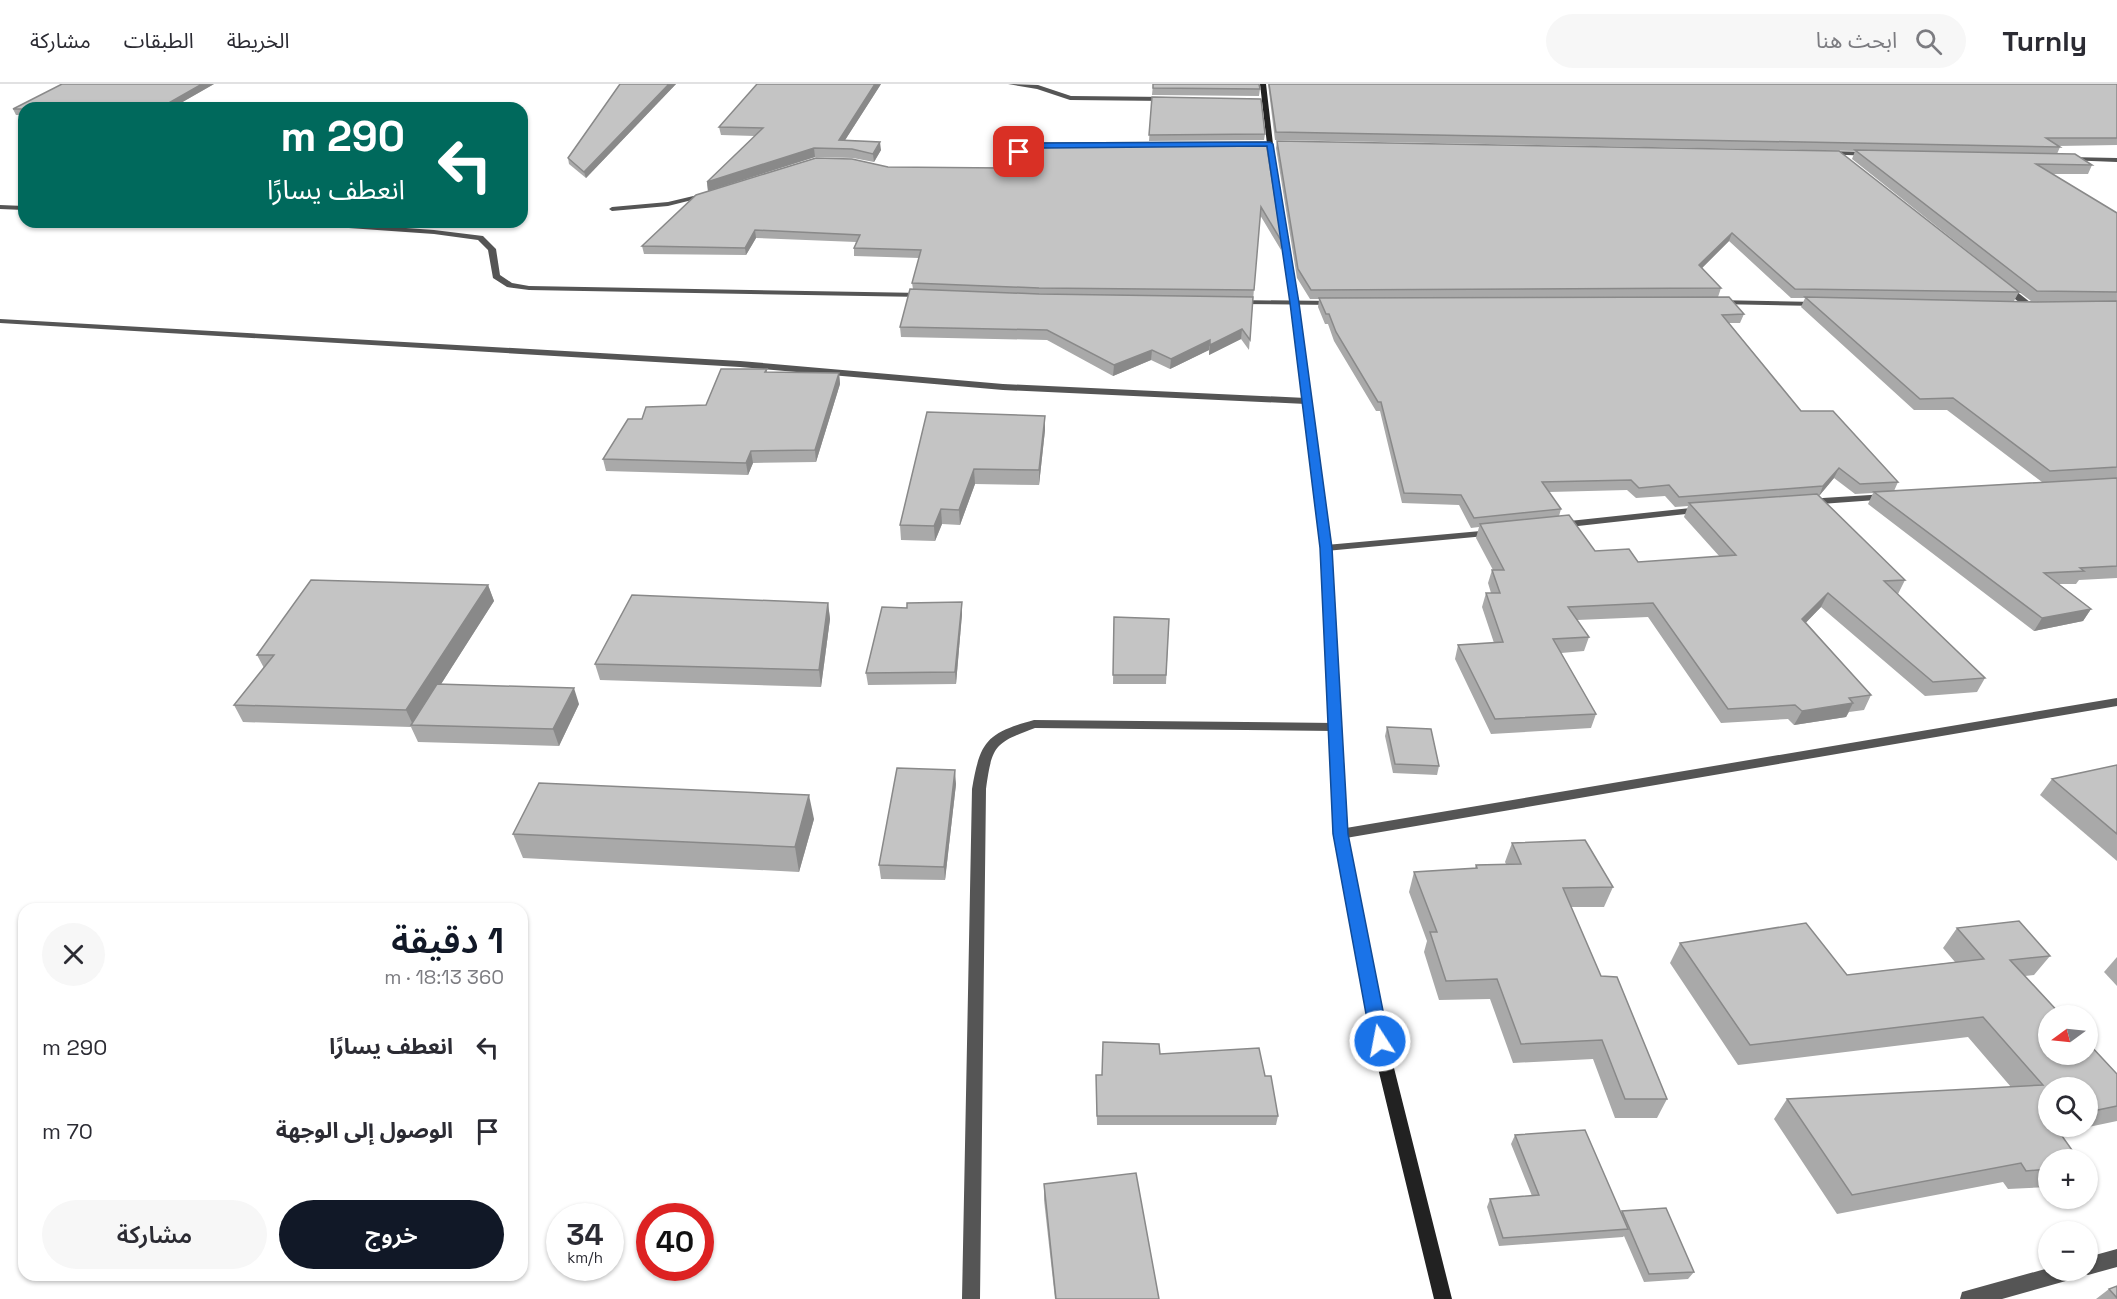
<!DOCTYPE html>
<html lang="ar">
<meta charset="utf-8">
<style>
:root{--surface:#fff;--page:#f7f7f7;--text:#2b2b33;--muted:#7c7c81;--line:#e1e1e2;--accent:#111827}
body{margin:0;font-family:"Space Grotesk","Noto Sans Arabic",sans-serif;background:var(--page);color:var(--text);direction:rtl;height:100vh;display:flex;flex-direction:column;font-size:22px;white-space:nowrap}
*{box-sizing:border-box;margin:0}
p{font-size:20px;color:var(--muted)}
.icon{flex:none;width:33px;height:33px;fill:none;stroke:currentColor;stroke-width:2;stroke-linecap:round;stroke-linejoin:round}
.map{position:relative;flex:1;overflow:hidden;direction:ltr}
.sheet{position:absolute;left:18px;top:819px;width:510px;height:378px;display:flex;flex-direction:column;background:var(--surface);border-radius:18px;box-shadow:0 2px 4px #0004;direction:rtl}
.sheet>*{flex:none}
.banner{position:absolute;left:18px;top:18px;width:510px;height:126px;border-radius:18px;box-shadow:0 2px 4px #0004;direction:rtl;background:#00695c;color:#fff;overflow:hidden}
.needle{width:39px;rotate:255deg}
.controls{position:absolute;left:2038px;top:921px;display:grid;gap:12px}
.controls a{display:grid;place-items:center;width:60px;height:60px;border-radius:50%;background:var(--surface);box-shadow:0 2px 4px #0004;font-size:30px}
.speed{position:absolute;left:546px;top:1119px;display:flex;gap:12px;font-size:30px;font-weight:700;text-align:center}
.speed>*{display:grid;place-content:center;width:78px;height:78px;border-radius:50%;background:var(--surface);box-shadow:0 2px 4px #0004;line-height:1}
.speed small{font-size:15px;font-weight:400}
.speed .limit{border:9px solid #d22;background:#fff;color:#111}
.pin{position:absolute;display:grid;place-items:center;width:51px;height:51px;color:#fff;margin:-26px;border-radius:12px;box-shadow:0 3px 9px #0006}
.me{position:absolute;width:66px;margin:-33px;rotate:349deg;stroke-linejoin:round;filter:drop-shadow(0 0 4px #0008)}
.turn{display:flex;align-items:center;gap:21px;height:126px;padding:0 24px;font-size:27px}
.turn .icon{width:78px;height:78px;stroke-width:2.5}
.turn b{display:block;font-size:42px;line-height:51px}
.round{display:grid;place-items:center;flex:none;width:63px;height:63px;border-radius:32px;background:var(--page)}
.summary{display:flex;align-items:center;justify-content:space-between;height:102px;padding:0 24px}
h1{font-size:36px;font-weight:600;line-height:45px;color:var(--accent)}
.primary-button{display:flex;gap:12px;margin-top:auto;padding:12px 24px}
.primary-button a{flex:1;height:69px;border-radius:36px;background:var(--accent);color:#fff;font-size:24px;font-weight:600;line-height:69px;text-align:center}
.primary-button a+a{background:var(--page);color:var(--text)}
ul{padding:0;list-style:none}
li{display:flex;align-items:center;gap:18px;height:84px;padding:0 24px}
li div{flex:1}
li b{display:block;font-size:22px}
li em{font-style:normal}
header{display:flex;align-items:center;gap:36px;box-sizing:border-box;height:84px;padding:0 30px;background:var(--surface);border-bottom:2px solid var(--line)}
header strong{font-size:28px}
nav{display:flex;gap:33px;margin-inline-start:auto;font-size:21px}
.search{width:420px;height:54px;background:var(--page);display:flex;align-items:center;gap:15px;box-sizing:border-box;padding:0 21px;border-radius:33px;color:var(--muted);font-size:22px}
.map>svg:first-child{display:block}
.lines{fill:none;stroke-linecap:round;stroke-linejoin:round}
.street{fill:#555;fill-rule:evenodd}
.secondary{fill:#222;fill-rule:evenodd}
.wall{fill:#a9a9a9;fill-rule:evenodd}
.shaded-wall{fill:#898989}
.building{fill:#c4c4c4;stroke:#898989;stroke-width:1.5}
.route{fill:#1a73e8;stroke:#114b97;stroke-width:1.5}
</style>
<header>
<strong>Turnly</strong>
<div class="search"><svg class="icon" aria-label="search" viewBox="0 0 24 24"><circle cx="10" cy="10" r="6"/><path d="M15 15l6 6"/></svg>ابحث هنا</div>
<nav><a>الخريطة</a><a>الطبقات</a><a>مشاركة</a></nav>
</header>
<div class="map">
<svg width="2117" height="1215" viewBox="0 0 2117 1215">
<rect width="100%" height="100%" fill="#fff"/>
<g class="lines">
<g class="street">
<polygon points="1008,0 1038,1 1071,12 1168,13 1171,15 1168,17 1070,16 1037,5"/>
<polygon points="1037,60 1039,63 1022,69 1014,86 1000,88 1000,86 1009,84 1017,67"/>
<polygon points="1825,67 1871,68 1874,70 1871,72 1823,70 1822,69"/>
<polygon points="2068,73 2117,74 2117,78 2066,76 2065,75"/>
<polygon points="706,109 708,110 708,112 668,122 612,127 609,125 612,123 668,118"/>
<polygon points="0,121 24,122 24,126 0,125"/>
<polygon points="289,138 322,138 434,146 483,152 496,165 500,191 512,199 529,202 923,209 927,211 923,213 529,206 507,203 493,194 488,166 478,156 434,150 292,140"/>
<polygon points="2001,200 2007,200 2035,222 2035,226 2029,226 2001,204"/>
<polygon points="1234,216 1334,217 1338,219 1334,221 1237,220 1233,218"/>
<polygon points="1714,216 1817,218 1821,220 1817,222 1717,220 1714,220"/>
<polygon points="0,235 740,277 1003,300 1306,314 1310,317 1306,320 1003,306 740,283 0,239"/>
<polygon points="1886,410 1891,413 1890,415 1807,421 1802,418 1807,415"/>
<polygon points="1700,423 1704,424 1704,428 1560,444 1555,441 1560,438"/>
<polygon points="1492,446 1496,447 1497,449 1496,451 1326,467 1321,464 1326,461"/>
<polygon points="2117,614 2117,622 1340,755 1335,754 1333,750 1335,746 1340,745"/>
<path d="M1034,636L1335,639L1341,643L1335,647L1035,644C994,659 992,662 986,705L980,1215H962L972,705C980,657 987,649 1034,636Z"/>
<polygon points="2117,1165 2117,1183 2088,1191 2081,1188 2079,1192 2073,1195 2002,1215 1960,1215 1962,1208 1969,1206 2049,1184 2049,1186 2088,1186 2088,1173"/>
</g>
<polygon class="secondary" points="1260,0 1266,0 1273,60 1299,219 1331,464 1347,750 1393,980 1452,1215 1434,1215 1377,980 1333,750 1321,464 1291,219 1267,60"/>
</g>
<g class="wall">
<polygon points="214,0 172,24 24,24 24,31 16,31 13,25"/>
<polygon points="620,0 676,0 586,94 569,80 568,74"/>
<polygon points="881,0 845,56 881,66 874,78 853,74 815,73 708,107 707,98 755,52 721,51 719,43"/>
<polygon points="1153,0 1260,5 1259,12 1152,11"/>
<path d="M1268,0H2117V61L2058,62L2060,63L2057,70L2092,81L2088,90H2052L2117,129V494L2079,496L2076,500H2059L2091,525L2083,537L2034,547L1868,420L1873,409L1855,410L1834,394L1819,412L1905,496L1898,510L1985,594L1977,608L1925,612L1821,523L1806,538L1871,611L1864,626L1849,628L1846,633L1794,641L1788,635L1721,639L1648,533L1577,536L1589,553L1584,567L1561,569L1596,630L1591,644L1491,650L1455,575L1458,561L1494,559L1482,523L1486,509H1491L1488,499L1492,486H1493L1476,454L1479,443L1471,444L1459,421L1402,419L1380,327H1376L1334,257L1328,240H1325L1318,223L1319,215H1310L1297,194L1276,64L1277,57L2009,200L1852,75L1855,67L1275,56ZM1729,157L1791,214H1805L1801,223L1914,326H1947L2042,398L1894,407L1898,398L1801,327L1729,239H1740L1744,230L1718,213L1721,204L1702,184ZM2019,208L2031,217H2014ZM1627,406L1636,414L1665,412L1675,423L1688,422L1684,433L1720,473L1638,478L1595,467L1559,432L1561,425L1549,408Z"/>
<polygon points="1152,13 1265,50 1264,56 1149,57"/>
<polygon points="1266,58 1282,158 1281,166 1260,131 1249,266 1241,255 1209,271 1209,266 1170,285 1151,276 1113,292 1047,256 901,253 900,243 913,205 912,199 919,174 854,172 854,164 856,158 756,154 746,171 644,170 642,162 888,83 1004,84"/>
<polygon points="767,285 767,288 839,289 840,300 816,378 753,379 748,391 606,387 603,375 706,321"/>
<polygon points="927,328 1045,346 1039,401 975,400 960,441 942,440 935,457 901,456 900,441"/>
<polygon points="488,501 494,517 441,600 579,620 559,662 418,658 411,643 243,638 234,621 264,584 257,571"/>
<polygon points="962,518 962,530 956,600 868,601 866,589 907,524"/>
<polygon points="828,519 830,535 821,603 600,596 595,580"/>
<polygon points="1114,533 1169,535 1166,600 1113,600"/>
<polygon points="1387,643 1439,682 1437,691 1393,689 1385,652"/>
<polygon points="2117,681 2117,777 2040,711 2052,695"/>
<polygon points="956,700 945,796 881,795 879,781"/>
<polygon points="814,735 799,788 523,774 513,750"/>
<polygon points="1512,759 1613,803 1604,823 1571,823 1601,892 1667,1015 1657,1034 1615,1034 1593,975 1513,979 1490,915 1439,916 1424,868 1427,857 1409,808 1414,788 1475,784 1476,781 1506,780 1505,778"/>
<path d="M1957,844L2050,872L2034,891L2025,892L2117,990V1037L2060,1049L2049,1076V1103L2008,1105L2003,1098L1837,1130L1774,1035L1787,1015L2011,1003L1968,953L1738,981L1670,879L1680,859L1847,891L1955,878L1943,864ZM2049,1004H2088V1042H2049Z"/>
<polygon points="2117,873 2117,902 2104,888"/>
<polygon points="1160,970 1265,992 1278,1032 1276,1041 1097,1041 1096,991 1102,991"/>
<polygon points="1515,1051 1621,1128 1622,1127 1694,1188 1688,1195 1644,1198 1624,1152 1623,1153 1499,1162 1487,1123 1490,1115 1532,1112 1511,1060"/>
<polygon points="1044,1100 1159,1215 1055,1215 1044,1116"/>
<polygon points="2117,1202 2117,1215 2096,1215 2109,1205"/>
</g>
<g class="shaded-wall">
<polygon points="202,0 214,0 172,24 160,24"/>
<polygon points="669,0 676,0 586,94 584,88"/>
<polygon points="875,0 881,0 840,64 839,56"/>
<polygon points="880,58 881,66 874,78 873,70"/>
<polygon points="814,64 815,73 708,107 707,98"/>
<polygon points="755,146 756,154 746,171 745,164"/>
<polygon points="1732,149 1729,157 1696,190 1699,181"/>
<polygon points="1242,245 1241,255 1209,271 1210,261"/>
<polygon points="1210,256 1209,266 1170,285 1171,275"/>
<polygon points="1152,266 1151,276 1113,292 1114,281"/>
<polygon points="839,289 840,300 816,378 815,366"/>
<polygon points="1045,332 1045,346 1039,401 1039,386"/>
<polygon points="751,367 753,379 748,391 746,379"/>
<polygon points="1839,384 1834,394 1819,412 1823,402"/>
<polygon points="974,385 975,400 960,441 959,426"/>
<polygon points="941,425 942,440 935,457 934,442"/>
<polygon points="488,501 494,517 415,641 413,641 406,626"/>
<polygon points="1828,509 1821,523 1796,549 1802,535"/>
<polygon points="962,518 962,530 956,600 955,588"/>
<polygon points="828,519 830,535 821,603 819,586"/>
<polygon points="2091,525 2083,537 2034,547 2042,534"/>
<polygon points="574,604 579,620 559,662 553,645"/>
<polygon points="1853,619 1846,633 1794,641 1802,627"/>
<polygon points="955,686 956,700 945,796 944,783"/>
<polygon points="809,711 814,735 799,788 795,763"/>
</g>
<g class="building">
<polygon points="62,0 202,0 160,24 24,24 24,25 13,25"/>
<polygon points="620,0 669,0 584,88 568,74"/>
<polygon points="757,0 875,0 839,56 880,58 873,70 852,65 814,64 707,98 763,44 719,43"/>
<polygon points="1153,0 1259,0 1260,5 1153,4"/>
<polygon points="1269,0 2117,0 2117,54 2046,54 2060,63 1276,48"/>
<polygon points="1152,13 1261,15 1265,50 1149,51"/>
<polygon points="1277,57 1839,67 2019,208 1795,205 1732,149 1699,181 1721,204 1311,206 1298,185"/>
<polygon points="1266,58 1282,158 1261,123 1254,206 1039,204 912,199 921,166 854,164 860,151 755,146 745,164 642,162 696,111 816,74 852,75 888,83 1004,84 1016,80 1024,64 1044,59"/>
<polygon points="1855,66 2075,70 2092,81 2036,80 2117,129 2117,208 2037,207"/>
<polygon points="910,205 1039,210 1253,213 1250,256 1242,245 1210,261 1210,256 1171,275 1152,266 1114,281 1047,246 900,243"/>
<polygon points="1729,213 1744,230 1722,231 1801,327 1833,327 1898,398 1860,400 1839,384 1823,402 1679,413 1669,401 1639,404 1631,396 1542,398 1561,425 1474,434 1461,411 1404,409 1381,318 1378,318 1336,248 1329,230 1326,230 1319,214"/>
<polygon points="1805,213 2037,218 2117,217 2117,383 2050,387 1953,314 1920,315"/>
<polygon points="721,285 767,285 765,288 839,289 815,366 751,367 746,379 603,375 628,335 642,335 646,323 706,321"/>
<polygon points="927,328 1045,332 1039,386 974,385 959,426 941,425 934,442 900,441"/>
<polygon points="2117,394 2117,482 2080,484 2084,487 2044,489 2091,525 2042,534 1874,408"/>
<polygon points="1817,410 1905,496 1884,497 1985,594 1933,598 1828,509 1802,535 1871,611 1849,614 1853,619 1802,627 1795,621 1728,625 1653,519 1568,523 1589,553 1553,555 1596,630 1495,635 1458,561 1503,558 1486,509 1500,509 1492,486 1504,486 1480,440 1569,431 1595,467 1629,465 1638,478 1736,471 1689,419"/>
<polygon points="311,496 488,501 406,626 234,621 274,571 257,571"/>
<polygon points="632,511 828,519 819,586 595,580"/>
<polygon points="962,518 955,588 866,589 882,523 907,524 907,519"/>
<polygon points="1114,533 1169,535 1166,591 1113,591"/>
<polygon points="437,600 574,604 553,645 411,641"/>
<polygon points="1387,643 1431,645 1439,682 1395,680"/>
<polygon points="2117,681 2117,750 2052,695"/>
<polygon points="897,684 955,686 944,783 879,781"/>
<polygon points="539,699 809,711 795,763 513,750"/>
<polygon points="1585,756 1613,803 1563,804 1601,892 1617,893 1667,1015 1625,1015 1602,956 1521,960 1497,895 1446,897 1430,848 1437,848 1414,788 1477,784 1476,781 1521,780 1512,759"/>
<polygon points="2019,837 2050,872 2010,876 2062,932 2049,932 2049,970 2088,970 2088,959 2117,990 2117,1022 2088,1028 2088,1004 2049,1004 2049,1042 2055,1042 2079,1076 2049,1076 2049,1085 2026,1087 2021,1079 1852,1111 1787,1015 2043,1001 1983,933 1750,961 1680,859 1806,839 1847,891 1984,875 1957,844"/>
<polygon points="1103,958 1159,960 1160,970 1259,964 1265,992 1271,992 1278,1032 1097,1032 1096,991 1102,991"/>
<polygon points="1585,1046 1628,1145 1503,1154 1490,1115 1539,1111 1515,1051"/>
<polygon points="1136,1089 1159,1215 1056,1215 1044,1100"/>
<polygon points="1666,1124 1694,1188 1649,1190 1622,1127"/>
<polygon points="2117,1202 2117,1214 2109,1205"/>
</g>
<polygon class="route" points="1270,58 1273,60 1299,219 1332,464 1348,750 1389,957 1387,963 1380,965 1374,963 1371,957 1333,750 1320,464 1290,219 1267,62 1044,64 1029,65 1019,70 1016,68 1025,62 1044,59"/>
</svg>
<div class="controls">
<a><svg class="needle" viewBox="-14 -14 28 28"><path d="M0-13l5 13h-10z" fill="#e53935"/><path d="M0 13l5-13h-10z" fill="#7c7c81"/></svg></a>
<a><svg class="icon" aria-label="search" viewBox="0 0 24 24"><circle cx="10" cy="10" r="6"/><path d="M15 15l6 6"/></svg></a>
<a>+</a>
<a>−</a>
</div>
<div class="speed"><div>34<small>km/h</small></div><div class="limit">40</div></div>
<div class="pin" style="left:1019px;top:68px;background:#d93025"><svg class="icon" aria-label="arrive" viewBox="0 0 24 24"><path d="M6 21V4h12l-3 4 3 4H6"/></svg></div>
<svg class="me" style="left:1380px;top:957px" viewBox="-20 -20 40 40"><circle r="17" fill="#1a73e8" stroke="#fff" stroke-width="3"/><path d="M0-11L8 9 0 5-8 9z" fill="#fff"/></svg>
<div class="banner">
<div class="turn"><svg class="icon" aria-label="left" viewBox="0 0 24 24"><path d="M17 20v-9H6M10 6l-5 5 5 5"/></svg><div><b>290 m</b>انعطف يسارًا</div></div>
</div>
<section class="sheet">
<div class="summary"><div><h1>1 دقيقة</h1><p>360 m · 18:13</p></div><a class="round"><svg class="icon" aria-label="close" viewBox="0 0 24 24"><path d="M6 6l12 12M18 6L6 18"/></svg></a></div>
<ul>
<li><svg class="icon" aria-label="left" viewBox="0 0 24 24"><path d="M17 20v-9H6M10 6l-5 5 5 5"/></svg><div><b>انعطف يسارًا</b></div><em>290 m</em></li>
<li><svg class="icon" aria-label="arrive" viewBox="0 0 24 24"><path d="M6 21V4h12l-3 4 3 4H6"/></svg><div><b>الوصول إلى الوجهة</b></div><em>70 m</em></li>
</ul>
<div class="primary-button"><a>خروج</a><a>مشاركة</a></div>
</section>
</div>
